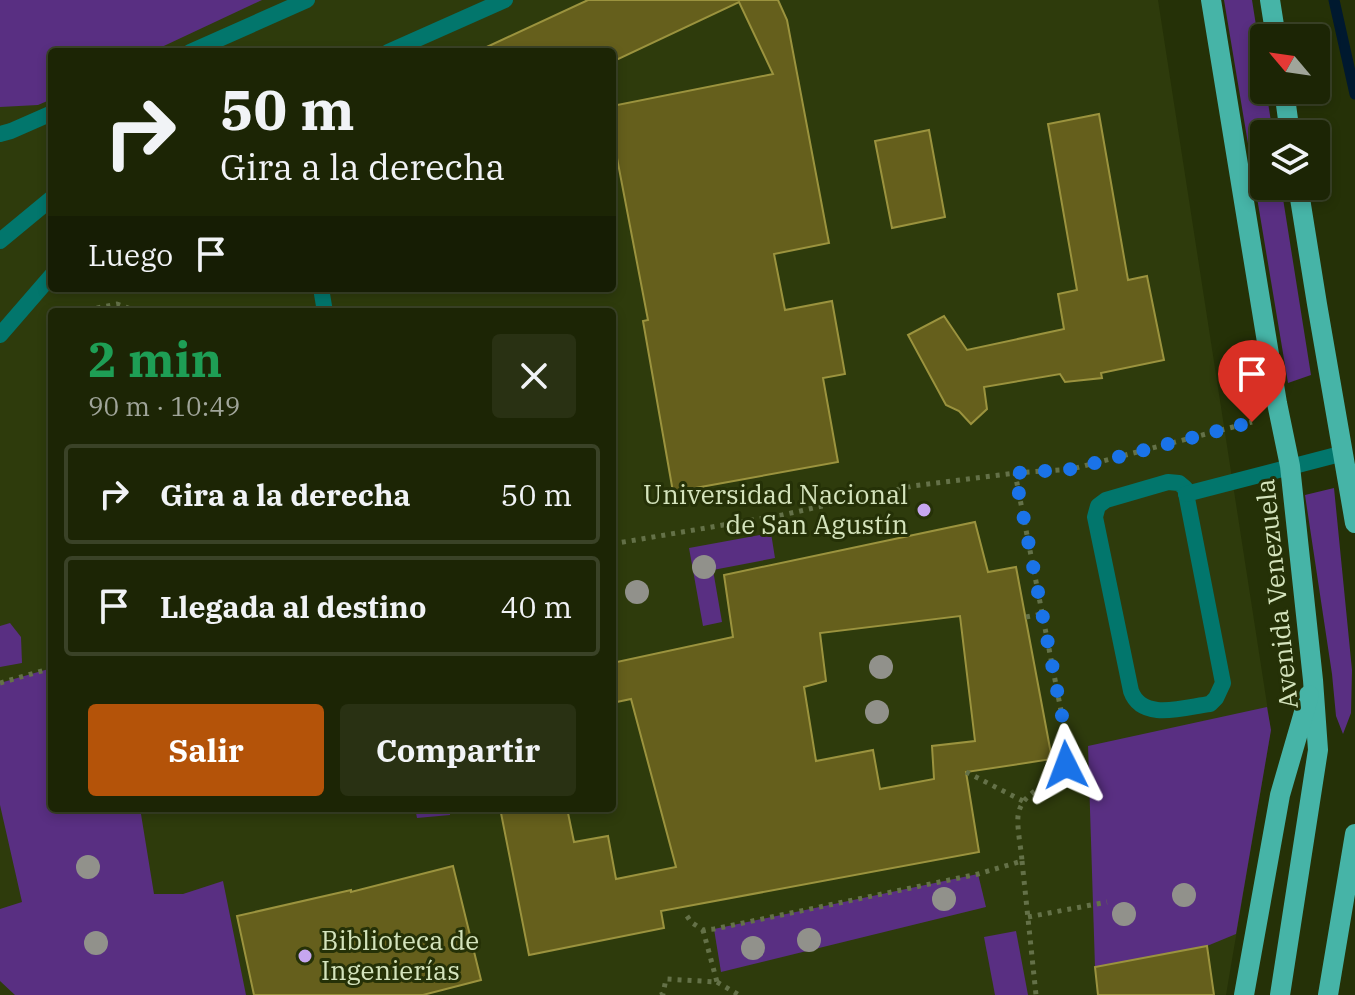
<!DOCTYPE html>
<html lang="es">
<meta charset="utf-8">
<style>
:root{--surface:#1c2505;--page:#293113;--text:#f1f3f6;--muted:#a0a59a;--line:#3a4227;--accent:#b45309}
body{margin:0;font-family:"IBM Plex Serif",serif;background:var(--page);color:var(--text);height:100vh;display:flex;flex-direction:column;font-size:30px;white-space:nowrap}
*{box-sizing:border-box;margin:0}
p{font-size:26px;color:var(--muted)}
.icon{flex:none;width:44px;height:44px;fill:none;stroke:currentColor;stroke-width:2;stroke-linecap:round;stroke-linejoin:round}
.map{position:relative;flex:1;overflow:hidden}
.side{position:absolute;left:48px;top:308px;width:568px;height:504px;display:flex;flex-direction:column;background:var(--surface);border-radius:8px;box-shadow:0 4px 12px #0003,0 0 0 2px var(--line)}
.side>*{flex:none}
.banner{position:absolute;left:48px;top:48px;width:568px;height:244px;border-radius:8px;box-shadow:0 4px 12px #0003,0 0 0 2px var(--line);background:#1c2505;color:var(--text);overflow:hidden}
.needle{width:52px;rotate:299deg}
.fabs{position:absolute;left:1250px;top:24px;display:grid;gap:16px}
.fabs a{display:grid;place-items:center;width:80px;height:80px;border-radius:8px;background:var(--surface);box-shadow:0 4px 12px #0003,0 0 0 2px var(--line);font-size:40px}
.pin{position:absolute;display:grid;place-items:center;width:68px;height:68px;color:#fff;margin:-82px -34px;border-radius:50% 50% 50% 0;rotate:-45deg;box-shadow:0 0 8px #0007}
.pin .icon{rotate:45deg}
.me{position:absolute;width:88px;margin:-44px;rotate:357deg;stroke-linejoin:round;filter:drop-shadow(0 0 6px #0008)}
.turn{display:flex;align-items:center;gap:28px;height:168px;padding:0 40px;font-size:36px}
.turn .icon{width:104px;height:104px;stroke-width:2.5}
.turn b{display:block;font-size:56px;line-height:68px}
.then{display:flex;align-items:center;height:76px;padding:0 40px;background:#0003;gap:16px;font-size:30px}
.round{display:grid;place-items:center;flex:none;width:84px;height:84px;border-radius:8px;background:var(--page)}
.overview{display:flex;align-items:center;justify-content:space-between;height:136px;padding:0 40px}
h1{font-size:48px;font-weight:800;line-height:60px;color:#1e9e55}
.primary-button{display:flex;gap:16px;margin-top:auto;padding:16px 40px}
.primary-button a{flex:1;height:92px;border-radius:8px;background:var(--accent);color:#fff;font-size:32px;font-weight:800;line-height:92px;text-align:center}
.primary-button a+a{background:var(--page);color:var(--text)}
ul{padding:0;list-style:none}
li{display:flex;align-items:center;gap:24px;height:100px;margin:0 16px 12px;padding:0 24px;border:4px solid var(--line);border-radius:8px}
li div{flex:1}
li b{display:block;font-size:30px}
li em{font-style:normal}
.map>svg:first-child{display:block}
.built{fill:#2e3b0c;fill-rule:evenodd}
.green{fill:#592f82}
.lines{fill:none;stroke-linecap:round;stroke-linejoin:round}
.stream{stroke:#00192f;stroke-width:11}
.building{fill:#655f1c;stroke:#9b933e;stroke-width:2;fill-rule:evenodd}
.path{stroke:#647148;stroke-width:5;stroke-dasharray:4 6;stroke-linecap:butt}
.lane{stroke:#02766c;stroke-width:16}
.primary{stroke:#46b4a7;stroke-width:20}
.tree{fill:#91918b}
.route{stroke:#1a73e8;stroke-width:14;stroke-dasharray:0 25.2}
.poi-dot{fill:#c6a6f0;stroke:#253107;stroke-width:3}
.labels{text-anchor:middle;stroke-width:6;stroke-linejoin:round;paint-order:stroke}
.poi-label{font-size:26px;fill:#d5e4bd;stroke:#253107;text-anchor:end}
.street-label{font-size:26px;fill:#d5e4bd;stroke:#253107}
</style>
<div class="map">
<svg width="1355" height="995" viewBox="0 0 1355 995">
<rect width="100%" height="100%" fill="#253107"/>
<path class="built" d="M0,0H1158L1271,730L1226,995H0ZM52,52H612V288H52ZM52,312H612V808H52Z"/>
<g class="green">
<polygon points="0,0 262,0 151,52 52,52 52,99 38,105 0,107"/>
<polygon points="1224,0 1252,0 1264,76 1264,90 1266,90 1273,134 1264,134 1264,186 1281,186 1311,375 1288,383"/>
<polygon points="1334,488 1352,670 1351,713 1343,734 1336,716 1332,674 1305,495"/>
<polygon points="771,533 775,558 713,570 722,622 703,626 689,548"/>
<polygon points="10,623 21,637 22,663 0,667 0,626"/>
<polygon points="52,668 52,808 140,808 154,894 183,894 223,881 246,995 15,995 0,981 0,909 22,902 0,805 0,683"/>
<polygon points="1267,707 1271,730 1236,934 1207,946 1095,967 1088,746"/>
<polygon points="415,808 450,808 450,815 417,818"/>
<polygon points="978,874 986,907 721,972 714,929"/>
<polygon points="1016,931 1028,995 995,995 984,937"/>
</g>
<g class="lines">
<polyline class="stream" points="1334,0 1355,94"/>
</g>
<g class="building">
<polygon points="588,0 778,0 787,20 829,243 774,254 785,310 832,301 845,374 823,378 838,462 673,492 643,321 648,320 612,132 612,106 773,74 739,2 612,62 612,52 476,52"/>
<polygon points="1099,114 1128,280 1147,276 1164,360 1101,373 1102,378 1065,382 1060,374 984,387 987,409 971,424 959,411 946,405 908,335 944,316 967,350 1064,329 1058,294 1077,290 1048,124"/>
<polygon points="929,130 945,217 892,228 875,141"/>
<path d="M975,522L988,572L1016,567L1052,759L966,772L979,852L661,911L664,928L529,955L500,808H567L574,842L608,836L616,879L676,867L631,699L612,703V663L733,637L724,575ZM960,616L975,741L932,746L934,779L880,789L873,750L816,761L804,687L826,681L820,633Z"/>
<polygon points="453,866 481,980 423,995 254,995 237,916 351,890 351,892"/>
<polygon points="1207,946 1214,995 1098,995 1095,967"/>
</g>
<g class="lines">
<g class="path">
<polyline points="77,312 117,304 139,312"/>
<polyline points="612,544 782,515 913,486 1015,473 1072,469 1252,422"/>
<polyline points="1026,617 1042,614"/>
<polyline points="0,683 52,668"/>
<polyline points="966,772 1023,801"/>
<polyline points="1022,861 1036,995"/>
<path d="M687,916L691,922L703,930L714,929L978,874L1022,861C1021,847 1017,830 1018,816C1021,793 1044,788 1058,775C1065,769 1067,761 1069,752L1015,473"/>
<polyline points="1028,917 1107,902"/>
<polyline points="717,982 739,995"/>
<polyline points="660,995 663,994 666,979 717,982 703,930"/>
</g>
<g class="lane">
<polyline points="190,52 307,0"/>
<polyline points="388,52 505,0"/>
<polyline points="0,134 11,131 52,113"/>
<polyline points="0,241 52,198"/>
<polyline points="321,288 325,312"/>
<polyline points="0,335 52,275"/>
<path d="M1168,482L1179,483L1185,488L1223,683L1216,698L1210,704C1185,707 1142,722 1131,691L1095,517L1098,506L1106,500Z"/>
<polyline points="1186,494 1344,453"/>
</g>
<g class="primary">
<polyline points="1211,0 1277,403 1290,466 1313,680 1318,750 1280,995"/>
<polyline points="1270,0 1276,38"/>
<polyline points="1284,90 1290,134"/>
<polyline points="1298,186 1317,304 1355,523"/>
<polyline points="1244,995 1280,795 1309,695"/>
<polyline points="1328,995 1355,834"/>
</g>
</g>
<g class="tree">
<circle cx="704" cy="567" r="12"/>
<circle cx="637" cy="592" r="12"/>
<circle cx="881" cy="667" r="12"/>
<circle cx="877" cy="712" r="12"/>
<circle cx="88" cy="867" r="12"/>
<circle cx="1184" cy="895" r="12"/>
<circle cx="944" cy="899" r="12"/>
<circle cx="1124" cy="914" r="12"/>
<circle cx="809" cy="940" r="12"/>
<circle cx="96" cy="943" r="12"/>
<circle cx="753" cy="948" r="12"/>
</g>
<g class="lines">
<polyline class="route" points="1066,765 1069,752 1015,473 1072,469 1252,422"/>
</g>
<g class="poi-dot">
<circle cx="924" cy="510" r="8"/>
<circle cx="305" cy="956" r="8"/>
</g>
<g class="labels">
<g class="poi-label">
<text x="908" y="504">Universidad Nacional<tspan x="908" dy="30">de San Agustín</tspan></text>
<text x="321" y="950" text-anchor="start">Biblioteca de<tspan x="321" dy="30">Ingenierías</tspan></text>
</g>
<g class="street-label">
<text transform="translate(1277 594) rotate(-96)" y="9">Avenida Venezuela</text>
</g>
</g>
</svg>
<div class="fabs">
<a><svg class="needle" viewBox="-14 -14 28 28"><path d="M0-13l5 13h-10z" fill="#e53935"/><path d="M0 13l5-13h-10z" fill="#a0a59a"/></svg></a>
<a><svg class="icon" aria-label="layers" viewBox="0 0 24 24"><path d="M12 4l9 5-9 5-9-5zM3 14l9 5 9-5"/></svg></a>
</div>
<div class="pin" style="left:1252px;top:422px;background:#d93025"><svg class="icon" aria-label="arrive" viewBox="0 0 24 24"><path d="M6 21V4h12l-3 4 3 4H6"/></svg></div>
<svg class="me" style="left:1066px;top:765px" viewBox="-20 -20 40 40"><path d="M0-17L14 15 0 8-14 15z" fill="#1a73e8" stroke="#fff" stroke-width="4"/></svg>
<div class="banner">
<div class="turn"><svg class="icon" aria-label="right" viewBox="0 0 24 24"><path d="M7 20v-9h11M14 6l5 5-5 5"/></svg><div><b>50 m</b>Gira a la derecha</div></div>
<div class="then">Luego<svg class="icon" aria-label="arrive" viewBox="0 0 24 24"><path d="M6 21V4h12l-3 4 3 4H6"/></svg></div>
</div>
<section class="side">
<div class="overview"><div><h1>2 min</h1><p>90 m · 10:49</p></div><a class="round"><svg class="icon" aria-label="close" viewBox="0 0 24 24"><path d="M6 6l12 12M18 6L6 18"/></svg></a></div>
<ul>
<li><svg class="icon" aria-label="right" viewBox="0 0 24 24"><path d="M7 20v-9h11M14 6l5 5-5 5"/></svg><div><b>Gira a la derecha</b></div><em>50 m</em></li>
<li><svg class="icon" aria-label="arrive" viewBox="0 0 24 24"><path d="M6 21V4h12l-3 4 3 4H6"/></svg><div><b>Llegada al destino</b></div><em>40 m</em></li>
</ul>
<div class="primary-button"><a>Salir</a><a>Compartir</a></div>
</section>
</div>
